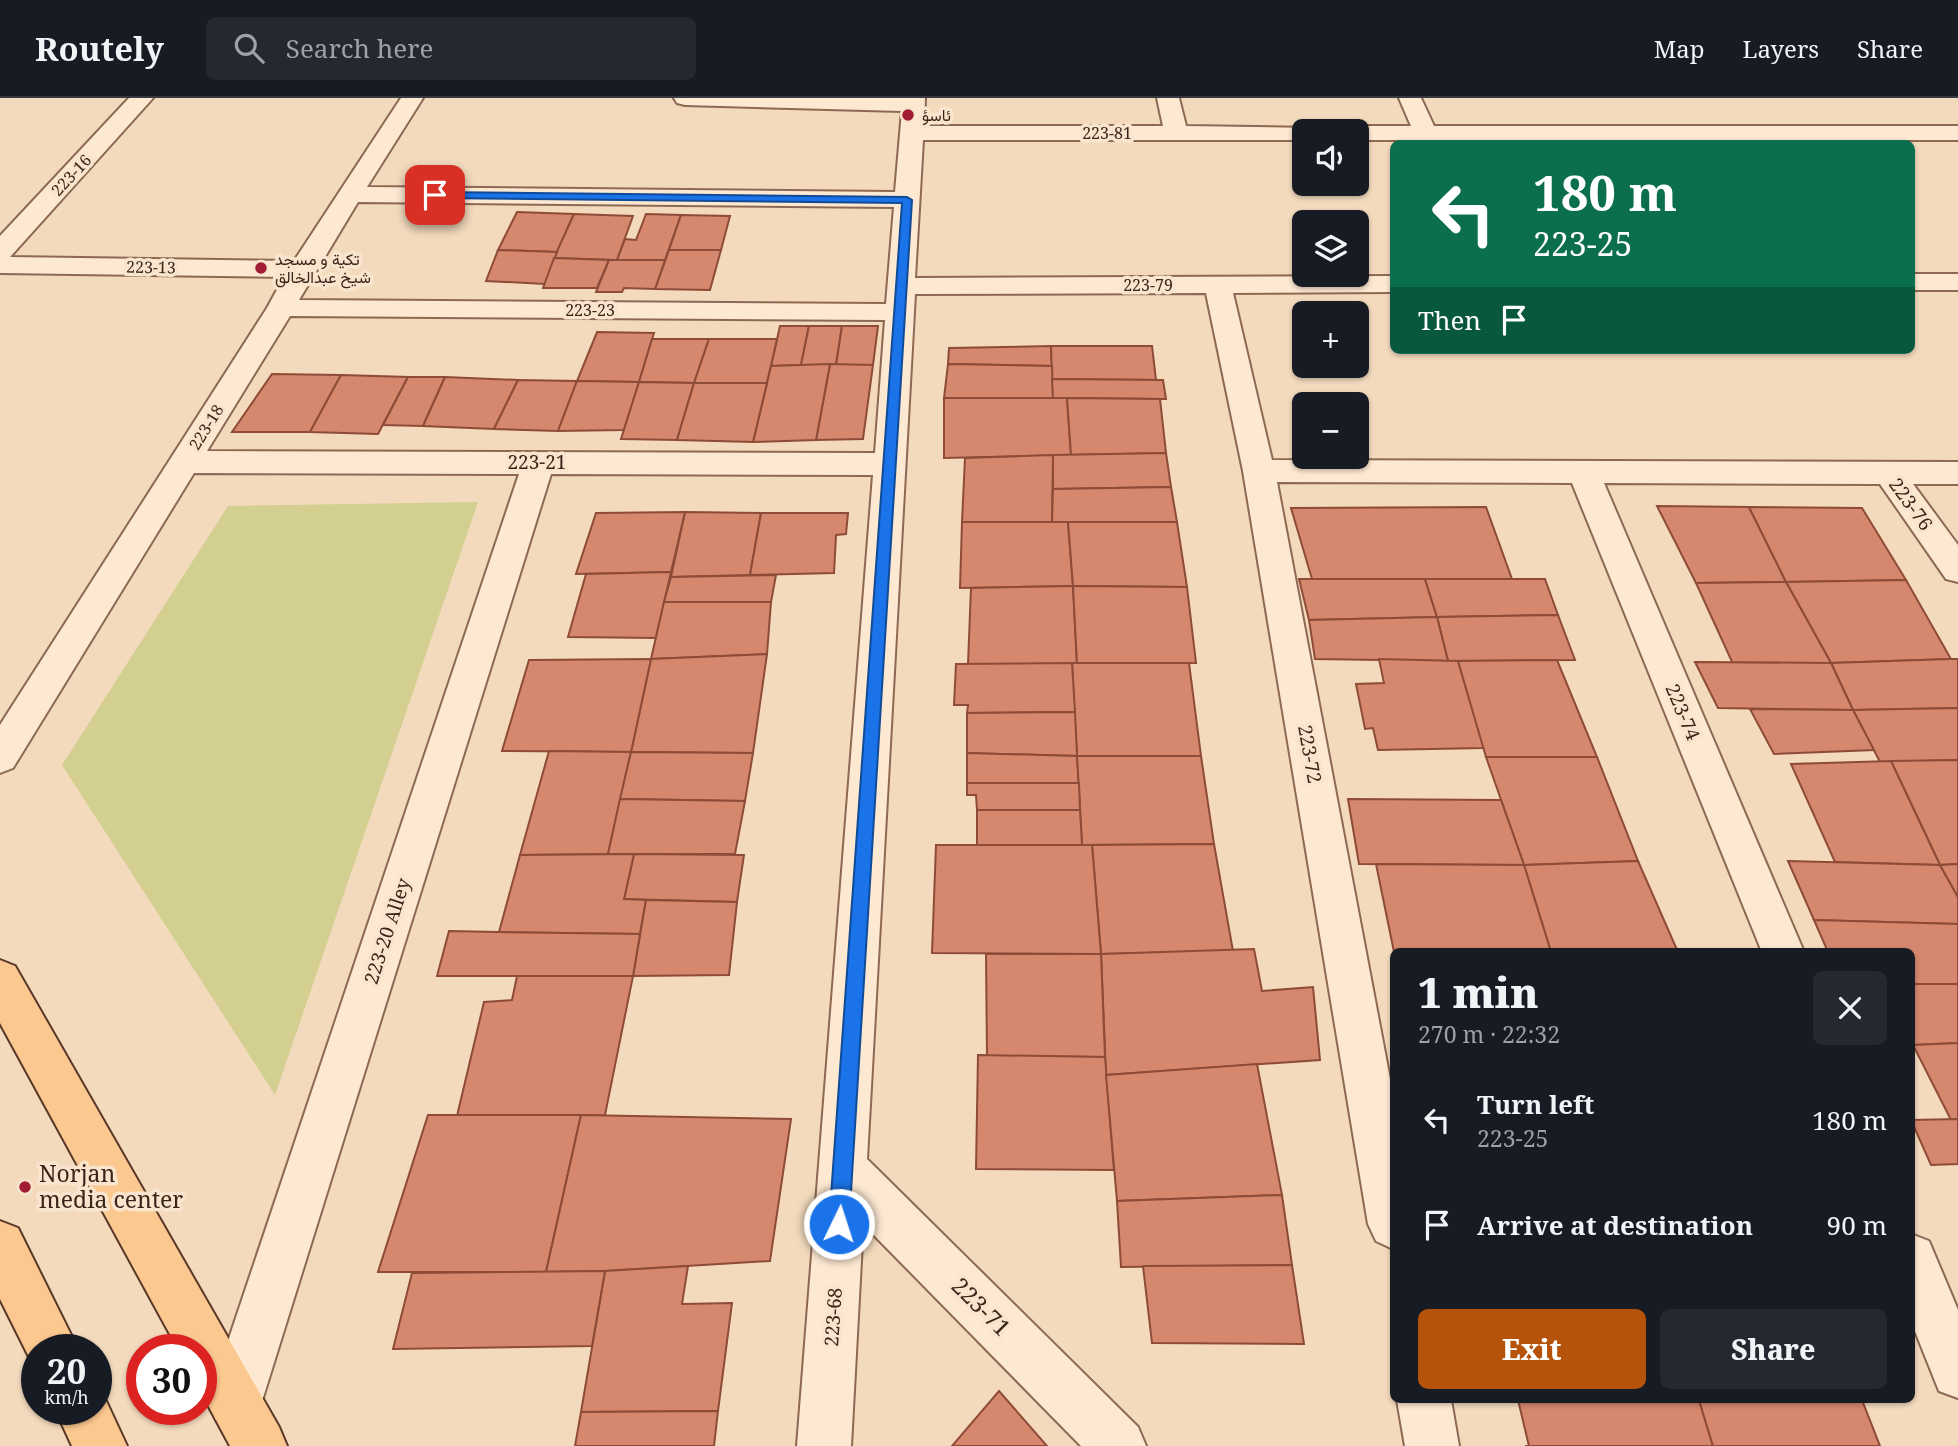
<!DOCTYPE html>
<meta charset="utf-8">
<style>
:root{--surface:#171b24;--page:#242831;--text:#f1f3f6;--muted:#9ea1a6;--line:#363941;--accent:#b45309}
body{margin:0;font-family:"Noto Serif",Vazirmatn,serif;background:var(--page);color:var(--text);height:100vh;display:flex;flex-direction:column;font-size:26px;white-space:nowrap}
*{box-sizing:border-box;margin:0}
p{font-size:23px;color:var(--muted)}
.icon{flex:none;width:38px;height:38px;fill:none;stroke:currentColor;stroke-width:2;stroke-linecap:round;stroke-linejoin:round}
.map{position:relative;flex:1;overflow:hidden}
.sheet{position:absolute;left:1390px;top:850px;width:525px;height:455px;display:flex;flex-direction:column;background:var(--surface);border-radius:10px;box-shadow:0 2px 5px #0004}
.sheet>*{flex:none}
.hud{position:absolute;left:1390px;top:42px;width:525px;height:214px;border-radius:10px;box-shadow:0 2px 5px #0004;background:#0b6e4f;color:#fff;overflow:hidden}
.buttons{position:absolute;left:1292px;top:21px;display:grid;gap:14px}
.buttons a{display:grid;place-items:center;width:77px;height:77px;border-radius:10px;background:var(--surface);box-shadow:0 2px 5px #0004;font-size:35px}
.speed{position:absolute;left:21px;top:1236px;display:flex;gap:14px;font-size:35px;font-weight:700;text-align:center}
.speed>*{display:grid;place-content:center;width:91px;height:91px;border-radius:50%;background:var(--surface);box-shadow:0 2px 5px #0004;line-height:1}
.speed small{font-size:18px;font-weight:400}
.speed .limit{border:10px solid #d22;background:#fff;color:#111}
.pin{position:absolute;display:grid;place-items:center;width:60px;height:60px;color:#fff;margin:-30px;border-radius:14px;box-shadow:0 4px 10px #0006}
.me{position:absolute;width:77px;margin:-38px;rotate:4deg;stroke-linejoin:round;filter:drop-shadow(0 0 5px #0008)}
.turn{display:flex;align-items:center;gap:24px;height:147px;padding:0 28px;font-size:32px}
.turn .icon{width:91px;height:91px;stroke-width:2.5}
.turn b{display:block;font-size:49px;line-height:60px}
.then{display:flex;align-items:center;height:66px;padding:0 28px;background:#0003;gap:14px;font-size:26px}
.round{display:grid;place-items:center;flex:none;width:74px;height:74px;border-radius:10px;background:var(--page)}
.headline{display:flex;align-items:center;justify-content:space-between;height:119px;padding:0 28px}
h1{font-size:42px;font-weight:800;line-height:52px}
.primary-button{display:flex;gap:14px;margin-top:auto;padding:14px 28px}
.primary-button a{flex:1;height:80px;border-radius:10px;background:var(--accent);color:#fff;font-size:28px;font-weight:800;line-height:80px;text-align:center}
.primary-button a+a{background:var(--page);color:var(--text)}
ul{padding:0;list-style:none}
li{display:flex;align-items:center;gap:21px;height:105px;padding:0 28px}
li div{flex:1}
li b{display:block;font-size:26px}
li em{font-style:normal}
header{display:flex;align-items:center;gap:42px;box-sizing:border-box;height:98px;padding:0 35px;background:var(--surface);border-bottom:2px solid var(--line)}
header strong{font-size:33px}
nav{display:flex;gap:38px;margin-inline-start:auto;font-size:24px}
.search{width:490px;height:63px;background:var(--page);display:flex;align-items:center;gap:18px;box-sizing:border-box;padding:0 24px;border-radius:10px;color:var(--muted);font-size:26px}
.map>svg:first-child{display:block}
.green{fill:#d2cf90}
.building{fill:#d5886e;stroke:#8e4b37;stroke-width:2}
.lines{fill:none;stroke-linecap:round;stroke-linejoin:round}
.minor-casing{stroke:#8d6954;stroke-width:4}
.primary-casing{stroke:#593829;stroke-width:4}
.minor{fill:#fde8d1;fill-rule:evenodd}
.primary{fill:#fbc88f;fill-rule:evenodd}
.route{fill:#1a73e8;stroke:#114b97;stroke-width:2}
.poi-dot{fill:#a21d34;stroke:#f9e5cd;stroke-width:2.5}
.labels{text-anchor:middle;stroke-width:7;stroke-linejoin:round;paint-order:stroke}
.far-poi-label{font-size:16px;fill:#3a251a;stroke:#f9e5cd;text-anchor:start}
.far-street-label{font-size:16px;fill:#3a251a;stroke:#f9e5cd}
.street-label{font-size:19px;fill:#3a251a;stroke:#f9e5cd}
.near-poi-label{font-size:23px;fill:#3a251a;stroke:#f9e5cd;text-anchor:start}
.near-street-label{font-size:23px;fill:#3a251a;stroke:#f9e5cd}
</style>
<header>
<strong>Routely</strong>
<div class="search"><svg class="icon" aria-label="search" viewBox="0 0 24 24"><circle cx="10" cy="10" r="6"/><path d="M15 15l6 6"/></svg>Search here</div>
<nav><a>Map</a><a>Layers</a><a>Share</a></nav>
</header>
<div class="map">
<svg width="1958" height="1348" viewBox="0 0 1958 1348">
<rect width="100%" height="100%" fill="#f3dabd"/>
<polygon class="green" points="478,404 275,997 62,667 228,408"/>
<g class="building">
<polygon points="517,114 574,116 557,154 498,152"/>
<polygon points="574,116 633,118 617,162 554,160"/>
<polygon points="646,116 681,117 665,162 617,162 625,141 636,142"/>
<polygon points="681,117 730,118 721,152 669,152"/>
<polygon points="498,152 557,154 545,186 486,183"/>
<polygon points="669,152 721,152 710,192 655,191"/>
<polygon points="554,160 609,162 597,190 543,190"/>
<polygon points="609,162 665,162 655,191 624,190 622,194 596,194"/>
<polygon points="780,228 809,228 801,267 771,268"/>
<polygon points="809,228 842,228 836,267 801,267"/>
<polygon points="842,228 878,228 873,267 836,267"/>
<polygon points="597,234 654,235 639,284 577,283"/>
<polygon points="652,241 709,241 694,285 639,284"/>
<polygon points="709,241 777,241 767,285 694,285"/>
<polygon points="1051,248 1052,268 948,266 949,250"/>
<polygon points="1051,248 1152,248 1156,282 1052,281"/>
<polygon points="830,266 873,267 863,341 816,342"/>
<polygon points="830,266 816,342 753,344 771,268"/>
<polygon points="948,266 1052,268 1053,300 944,300"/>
<polygon points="272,276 341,277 310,334 232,334"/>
<polygon points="341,277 408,279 378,336 310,334"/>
<polygon points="408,279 445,279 423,328 383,327"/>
<polygon points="445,279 518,282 494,331 423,328"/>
<polygon points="1052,281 1163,282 1166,301 1053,300"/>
<polygon points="518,282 577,283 558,333 494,331"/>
<polygon points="577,283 639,284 624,332 558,333"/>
<polygon points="639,284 694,285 677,342 621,341"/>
<polygon points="694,285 767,285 753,344 677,342"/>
<polygon points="944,300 1067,300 1071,357 944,360"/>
<polygon points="1067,300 1160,301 1166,355 1071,357"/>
<polygon points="1166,355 1171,389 1053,391 1053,357"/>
<polygon points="1053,357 1052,424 962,424 965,360"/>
<polygon points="1171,389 1177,424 1052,424 1053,391"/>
<polygon points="1657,408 1749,409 1786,484 1696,485"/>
<polygon points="1486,409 1512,481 1312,481 1291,410"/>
<polygon points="1749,409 1862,410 1906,482 1786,484"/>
<polygon points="685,414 761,415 750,477 671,479"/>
<polygon points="685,414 671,474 576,476 596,415"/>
<polygon points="761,415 848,415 846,436 836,437 834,475 750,477"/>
<polygon points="962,424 1068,424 1073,488 960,490"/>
<polygon points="1068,424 1177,424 1187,489 1073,488"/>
<polygon points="671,474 656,540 568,539 586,476"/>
<polygon points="776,477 771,504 664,504 671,479"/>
<polygon points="1299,481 1425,481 1437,519 1309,522"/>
<polygon points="1425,481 1545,481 1558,517 1437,519"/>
<polygon points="1906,482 1951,561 1831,565 1786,484"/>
<polygon points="1786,484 1831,565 1733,566 1696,485"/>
<polygon points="1073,488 1077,566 968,566 971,490"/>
<polygon points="1073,488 1187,489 1196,565 1077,566"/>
<polygon points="664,504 771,504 767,556 651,561"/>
<polygon points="1558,517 1575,562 1448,563 1437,519"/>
<polygon points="1437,519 1448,563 1315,561 1309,522"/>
<polygon points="767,556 753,655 631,654 651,561"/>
<polygon points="651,561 631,654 502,653 529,562"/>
<polygon points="1379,561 1458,563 1484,650 1378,652 1373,630 1365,631 1356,586 1384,585"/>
<polygon points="1951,561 1958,561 1958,610 1853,612 1831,565"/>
<polygon points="1557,562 1597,659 1486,659 1458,563"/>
<polygon points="1695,564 1831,565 1853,612 1718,610"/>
<polygon points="1072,565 1189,565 1201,658 1077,658"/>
<polygon points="1072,565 1075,614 967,615 968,607 954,607 956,566"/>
<polygon points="1958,610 1958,662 1880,664 1853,612"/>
<polygon points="1750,611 1853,612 1874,652 1774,656"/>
<polygon points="1075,614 1077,658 967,655 967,615"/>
<polygon points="549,653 631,654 608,756 520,757"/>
<polygon points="631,654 753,655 745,703 620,701"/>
<polygon points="967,655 1077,658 1079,685 967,685"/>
<polygon points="1077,658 1201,658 1214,746 1082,747"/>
<polygon points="1486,659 1597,659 1638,763 1524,767"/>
<polygon points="1958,662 1958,766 1940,767 1891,663"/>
<polygon points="1891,663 1940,767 1835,764 1791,666"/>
<polygon points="967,685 1079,685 1080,712 977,712 976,697 967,697"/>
<polygon points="620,701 745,703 735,756 608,756"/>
<polygon points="1348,701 1501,702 1524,767 1359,766"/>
<polygon points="977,712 1080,712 1082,747 977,747"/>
<polygon points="1214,746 1233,853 1101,856 1092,747"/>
<polygon points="936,747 1092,747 1101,856 932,855"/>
<polygon points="634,756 744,757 737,804 624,801"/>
<polygon points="634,756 624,801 646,802 640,836 499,834 520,757"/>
<polygon points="1638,763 1678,854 1551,854 1524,767"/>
<polygon points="1788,763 1940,767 1958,799 1958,826 1814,822"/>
<polygon points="1376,766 1524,767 1551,854 1394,854"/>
<polygon points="1958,766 1958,799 1940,767"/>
<polygon points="646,802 737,804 729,877 633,878"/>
<polygon points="1814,822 1958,826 1958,886 1911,886 1911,854 1828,854"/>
<polygon points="449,833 499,834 640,836 633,878 437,878"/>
<polygon points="1254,851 1262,893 1313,889 1320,962 1106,977 1101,856"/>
<polygon points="986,856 1101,856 1105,959 987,958"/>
<polygon points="517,878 633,878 605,1017 457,1018 484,904 512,902"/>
<polygon points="1911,886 1958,886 1958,945 1913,947 1911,942"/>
<polygon points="1958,945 1958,1021 1951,1022 1913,947"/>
<polygon points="978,957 1105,959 1114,1072 976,1071"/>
<polygon points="1257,966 1282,1097 1117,1103 1106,977"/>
<polygon points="428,1017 581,1017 546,1174 378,1174"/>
<polygon points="581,1017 791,1021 770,1163 605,1173 546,1174"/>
<polygon points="1958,1021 1958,1066 1931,1067 1911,1022"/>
<polygon points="1282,1097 1292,1167 1121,1169 1117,1103"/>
<polygon points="1292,1167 1304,1246 1152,1245 1143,1168"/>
<polygon points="688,1168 682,1206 732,1205 718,1313 581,1314 605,1173"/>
<polygon points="605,1173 592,1248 393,1251 412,1175"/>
<polygon points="999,1293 1047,1348 952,1348"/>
<polygon points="1518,1302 1699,1302 1713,1348 1525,1348 1529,1348"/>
<polygon points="1699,1302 1862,1302 1880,1348 1713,1348"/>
<polygon points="718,1313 714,1348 575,1348 581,1314"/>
</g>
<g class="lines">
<g class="minor-casing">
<g id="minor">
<path d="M129,0H153L10,159L294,163L401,0H423L367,89L895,94L902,13L685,7L677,5L674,0H925L924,28H1163L1157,0H1179L1186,28L1312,30L1315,33H1304V42H923L915,180L1393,178V194L1233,195L1272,362L1958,364V386H1913L1958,447V484L1946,481L1880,386L1604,385L1804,854H1762L1572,385L1277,384L1393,997V1151L1376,1143L1368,1126L1243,373L1206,195L915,196L867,1061L1138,1329L1146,1348H1081L863,1126L851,1348H797L873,377L551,376L262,1303L254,1322L235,1330L216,1322L208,1303L519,376L194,375L13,670L0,675V627L267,210L284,179L0,175V138ZM358,104L894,109L886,206L299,202ZM290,218L885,222L875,355L207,353Z"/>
<polygon points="1399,0 1421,0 1434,28 1958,28 1958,42 1356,42 1356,33 1345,33 1356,28 1411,28"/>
<rect x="1911" y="176" width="47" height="16"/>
<polygon points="1911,1136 1929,1143 1958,1212 1958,1300 1939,1293 1911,1223"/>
<polygon points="1397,1302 1451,1302 1459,1348 1405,1348"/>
</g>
</g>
<g class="primary-casing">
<g id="primary">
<polygon points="0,862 15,868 279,1329 287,1348 230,1348 201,1294 201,1251 178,1251 0,925"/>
<polygon points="0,1123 18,1130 78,1251 37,1251 37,1271 34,1269 0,1201"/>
<polygon points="96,1290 101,1292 127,1348 72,1348 55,1311 96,1311"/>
</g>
</g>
<use href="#minor" class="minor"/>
<use href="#primary" class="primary"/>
</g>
<polygon class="route" points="432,94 907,99 912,102 849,1126 846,1133 839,1136 832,1133 829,1126 902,105 435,100 432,99"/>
<g class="poi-dot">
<circle cx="908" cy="17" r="7"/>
<circle cx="261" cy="170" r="7"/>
<circle cx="25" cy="1089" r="7"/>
</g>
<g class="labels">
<g class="far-poi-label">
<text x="922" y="23">ئاسؤ</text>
<text x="275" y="167">تكية و مسجد<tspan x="275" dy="18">شيخ عبدالخالق</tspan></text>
</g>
<g class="far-street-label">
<text x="1107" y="41">223-81</text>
<text transform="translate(71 77) rotate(-47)" y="6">223-16</text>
<text transform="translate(151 169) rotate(1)" y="6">223-13</text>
<text x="1148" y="193">223-79</text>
<text x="590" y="218">223-23</text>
<text transform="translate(206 329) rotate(-58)" y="6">223-18</text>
</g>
<g class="street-label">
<text x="537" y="371">223-21</text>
<text transform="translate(1911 406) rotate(54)" y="7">223-76</text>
<text transform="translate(1683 614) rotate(67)" y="7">223-74</text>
<text transform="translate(1310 656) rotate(80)" y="7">223-72</text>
<text transform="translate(387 833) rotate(-72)" y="7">223-20 Alley</text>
<text transform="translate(833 1219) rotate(-86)" y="7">223-68</text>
</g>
<g class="near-poi-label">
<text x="39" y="1084">Norjan<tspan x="39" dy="26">media center</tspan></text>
</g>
<g class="near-street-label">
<text transform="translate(981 1209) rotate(45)" y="8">223-71</text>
</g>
</g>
</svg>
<div class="buttons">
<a><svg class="icon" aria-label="sound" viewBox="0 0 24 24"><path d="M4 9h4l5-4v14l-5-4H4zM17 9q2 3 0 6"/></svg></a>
<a><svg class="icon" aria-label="layers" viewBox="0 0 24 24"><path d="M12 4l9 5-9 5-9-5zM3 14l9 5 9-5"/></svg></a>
<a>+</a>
<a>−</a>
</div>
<div class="speed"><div>20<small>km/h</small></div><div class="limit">30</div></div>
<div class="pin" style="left:435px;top:97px;background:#d93025"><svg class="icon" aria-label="arrive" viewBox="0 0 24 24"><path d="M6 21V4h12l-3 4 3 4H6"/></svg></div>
<svg class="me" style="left:839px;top:1126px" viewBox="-20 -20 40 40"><circle r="17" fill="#1a73e8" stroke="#fff" stroke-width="3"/><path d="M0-11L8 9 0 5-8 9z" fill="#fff"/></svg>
<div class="hud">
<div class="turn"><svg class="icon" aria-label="left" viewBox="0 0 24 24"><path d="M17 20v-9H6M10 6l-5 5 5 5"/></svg><div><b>180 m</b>223-25</div></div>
<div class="then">Then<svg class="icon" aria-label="arrive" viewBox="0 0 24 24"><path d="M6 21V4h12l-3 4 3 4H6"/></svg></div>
</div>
<section class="sheet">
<div class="headline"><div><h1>1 min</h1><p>270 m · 22:32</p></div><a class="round"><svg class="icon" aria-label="close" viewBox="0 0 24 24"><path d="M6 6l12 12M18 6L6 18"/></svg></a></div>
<ul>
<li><svg class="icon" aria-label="left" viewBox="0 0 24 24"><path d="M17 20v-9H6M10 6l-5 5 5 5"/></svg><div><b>Turn left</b><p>223-25</p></div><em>180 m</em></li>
<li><svg class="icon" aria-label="arrive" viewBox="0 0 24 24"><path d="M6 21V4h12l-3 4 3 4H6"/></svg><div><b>Arrive at destination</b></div><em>90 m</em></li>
</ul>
<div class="primary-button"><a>Exit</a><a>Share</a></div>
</section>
</div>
